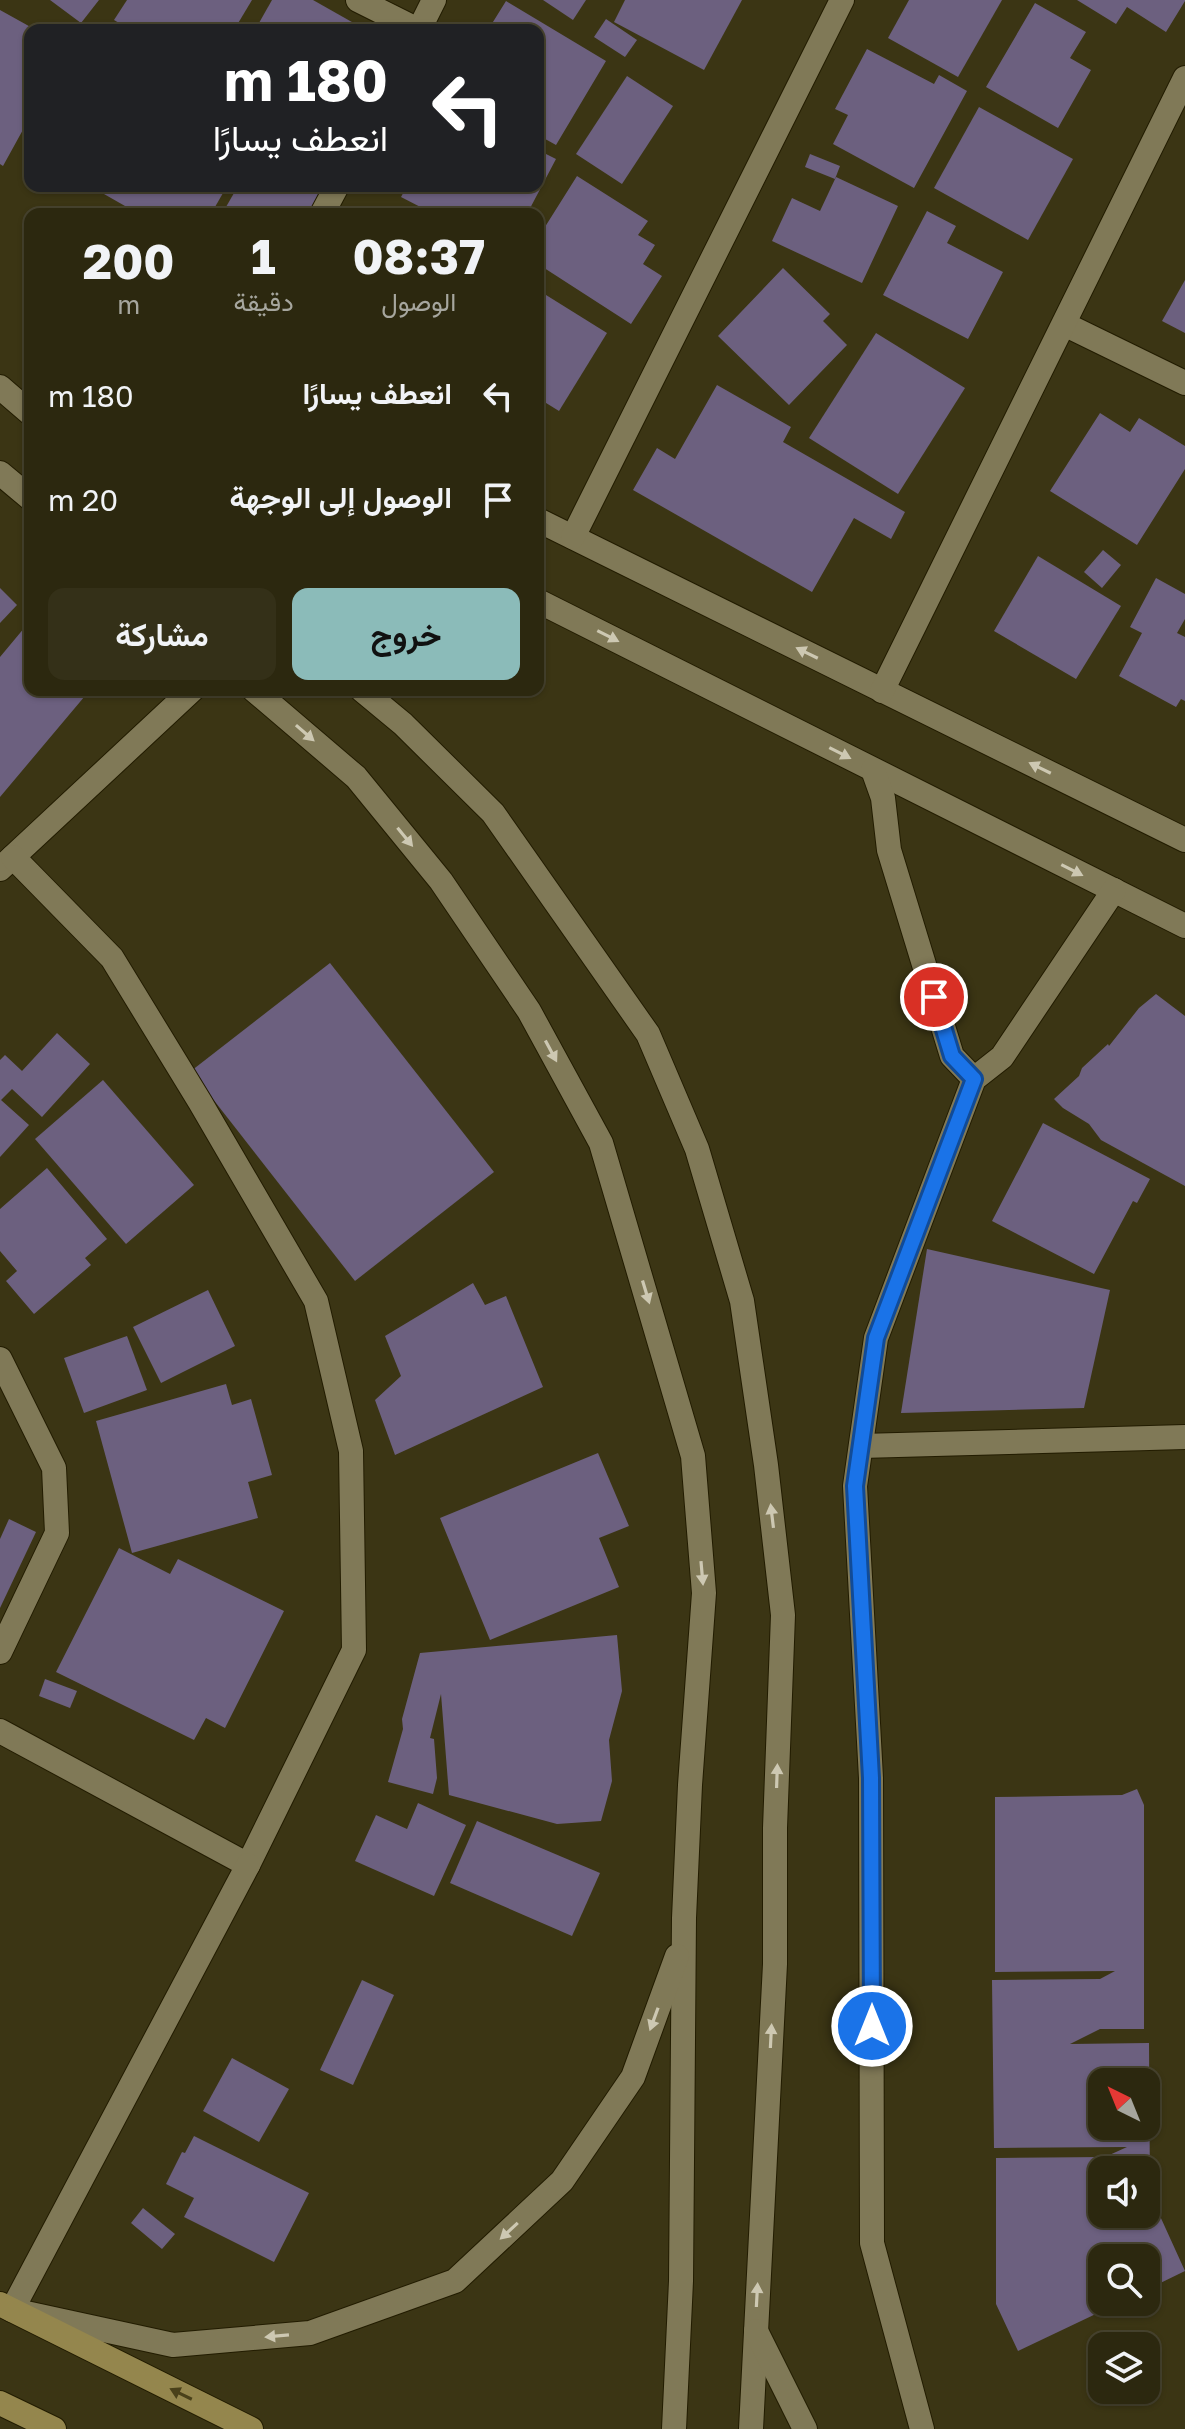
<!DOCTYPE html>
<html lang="ar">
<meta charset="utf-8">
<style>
:root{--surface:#2c280f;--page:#343018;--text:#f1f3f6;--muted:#a6a69e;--line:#48442f;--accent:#8bbbb9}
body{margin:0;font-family:"Golos Text",Vazirmatn,sans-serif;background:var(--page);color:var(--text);direction:rtl;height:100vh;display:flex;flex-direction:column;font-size:30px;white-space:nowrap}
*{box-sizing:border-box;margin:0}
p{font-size:26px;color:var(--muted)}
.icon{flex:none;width:44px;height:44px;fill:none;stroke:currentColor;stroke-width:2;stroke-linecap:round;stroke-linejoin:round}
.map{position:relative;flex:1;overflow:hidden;direction:ltr}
.sheet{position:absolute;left:24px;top:208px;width:520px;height:488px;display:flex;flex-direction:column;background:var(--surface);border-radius:16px;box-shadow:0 2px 6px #0004,0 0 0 2px var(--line);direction:rtl}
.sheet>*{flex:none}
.hud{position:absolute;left:24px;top:24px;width:520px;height:168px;border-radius:16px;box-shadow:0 2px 6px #0004,0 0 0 2px var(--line);direction:rtl;background:#202124;color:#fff;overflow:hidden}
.needle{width:52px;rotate:317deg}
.fabs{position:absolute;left:1088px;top:2068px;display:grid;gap:16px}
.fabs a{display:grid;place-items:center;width:72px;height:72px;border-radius:16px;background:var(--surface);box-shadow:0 2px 6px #0004,0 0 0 2px var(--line);font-size:40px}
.pin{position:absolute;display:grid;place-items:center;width:68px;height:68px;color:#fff;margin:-34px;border:4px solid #fff;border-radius:50%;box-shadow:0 2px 8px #0007}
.me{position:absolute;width:88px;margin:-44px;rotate:0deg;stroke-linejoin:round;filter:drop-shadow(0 0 6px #0008)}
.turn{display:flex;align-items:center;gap:28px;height:168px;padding:0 24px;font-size:36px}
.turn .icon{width:104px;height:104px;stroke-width:2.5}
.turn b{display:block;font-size:56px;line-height:68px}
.eta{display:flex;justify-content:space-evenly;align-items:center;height:136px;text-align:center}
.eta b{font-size:48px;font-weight:700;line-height:56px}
.action{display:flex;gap:16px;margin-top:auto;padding:16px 24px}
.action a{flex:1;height:92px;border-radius:16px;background:var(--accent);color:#111;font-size:32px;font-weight:700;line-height:92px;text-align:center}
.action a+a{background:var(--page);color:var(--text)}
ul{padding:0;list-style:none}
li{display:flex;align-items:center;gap:24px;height:104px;padding:0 24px}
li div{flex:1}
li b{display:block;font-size:30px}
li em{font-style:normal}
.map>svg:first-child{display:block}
.building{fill:#6c607f;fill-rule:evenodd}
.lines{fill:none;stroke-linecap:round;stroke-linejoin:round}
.minor-casing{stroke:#221c00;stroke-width:26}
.major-casing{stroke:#221c00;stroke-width:26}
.minor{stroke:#807957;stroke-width:24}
.major{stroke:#94864d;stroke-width:24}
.oneway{fill:#cdc8b2}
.oneway2{fill:#4a411a}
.route-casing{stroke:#114b97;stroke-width:20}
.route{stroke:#1a73e8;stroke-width:14}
</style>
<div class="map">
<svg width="1185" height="2429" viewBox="0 0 1185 2429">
<rect width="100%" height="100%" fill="#3b3514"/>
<g class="building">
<polygon points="50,0 99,0 81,23"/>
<polygon points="127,0 252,0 234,30 131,30 114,20"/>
<polygon points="272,0 313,0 366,30 255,30"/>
<polygon points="543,0 586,0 573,20"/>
<polygon points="625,0 742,0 704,70 614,22"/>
<polygon points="909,0 1002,0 958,77 888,38"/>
<polygon points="1077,0 1185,0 1185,1 1166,32 1127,7 1116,24"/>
<polygon points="506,1 606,61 556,145 538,135 538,30 488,30"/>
<polygon points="1035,3 1086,32 1070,58 1091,70 1058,128 986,87"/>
<polygon points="0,10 36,30 30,30 30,117 3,166 0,164"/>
<polygon points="606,19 637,40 625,57 594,37"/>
<polygon points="867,49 934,84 939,75 967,91 914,188 833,144 848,115 835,109"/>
<polygon points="627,76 673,106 622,184 576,154"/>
<polygon points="979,107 1073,159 1028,240 934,188"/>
<polygon points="538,150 556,159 527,214 434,214 401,197 407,186 538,186"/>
<polygon points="810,154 840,166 835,179 805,167"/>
<polygon points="577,176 648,221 638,235 655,245 643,264 662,276 631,324 538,264 538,238"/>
<polygon points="836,177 898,206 862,283 772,241 792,198 820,211"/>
<polygon points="90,186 227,186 211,214 139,214"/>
<polygon points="238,186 326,186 310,214 222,214"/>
<polygon points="927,211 956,226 947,243 1003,272 968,339 883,295"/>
<polygon points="783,268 830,314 823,321 847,345 789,405 718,336"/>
<polygon points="1185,280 1185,333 1162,321"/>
<polygon points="538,290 607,333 559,411 538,398"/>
<polygon points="876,333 965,388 898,494 809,438"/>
<polygon points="717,385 791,427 783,442 905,512 891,539 854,518 812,592 633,490 657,448 675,459"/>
<polygon points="1100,413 1130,432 1139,418 1185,446 1185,469 1137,545 1050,491"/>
<polygon points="1103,550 1121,565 1102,588 1084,572"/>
<polygon points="1038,556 1121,606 1076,679 994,631"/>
<polygon points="1156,578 1185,594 1185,619 1177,633 1185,637 1185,701 1181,699 1176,707 1119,676 1142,633 1130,627"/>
<polygon points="0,588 17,605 0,623"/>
<polygon points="30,621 30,690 90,690 0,797 0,657"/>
<polygon points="330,963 494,1172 355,1281 191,1071"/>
<polygon points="1156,994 1185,1016 1185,1186 1101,1140 1089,1124 1063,1108 1054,1099 1079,1076 1082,1068 1108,1044 1109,1046 1139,1008"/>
<polygon points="57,1033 90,1064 42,1117 12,1089 1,1100 29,1125 0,1157 0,1060 5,1055 22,1071"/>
<polygon points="103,1080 194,1185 126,1244 35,1139"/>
<polygon points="1043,1123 1150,1179 1137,1203 1133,1201 1094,1274 992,1221"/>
<polygon points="47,1168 107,1239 85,1258 91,1265 34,1314 6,1281 17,1271 0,1251 0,1209"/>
<polygon points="927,1249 1110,1290 1084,1408 901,1413"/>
<polygon points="473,1283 485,1305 506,1296 543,1387 395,1455 375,1400 401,1376 385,1336"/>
<polygon points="208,1290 235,1346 161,1383 133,1327"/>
<polygon points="127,1336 147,1390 84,1413 64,1358"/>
<polygon points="226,1384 232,1405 251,1399 272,1475 248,1482 258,1518 132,1553 96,1421"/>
<polygon points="598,1453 629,1526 599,1538 619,1587 490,1640 440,1518"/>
<polygon points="9,1519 36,1532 0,1608 0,1539"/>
<polygon points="119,1548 170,1574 178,1559 284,1611 225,1728 206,1718 194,1740 56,1672"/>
<polygon points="617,1635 622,1691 609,1740 612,1781 601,1821 557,1824 449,1795 441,1694 430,1738 434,1739 437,1778 433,1794 388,1782 403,1729 402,1719 420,1653"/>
<polygon points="45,1679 77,1691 70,1708 39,1696"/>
<path d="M1137,1789L1144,1805V2029H1100L1070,2044L1149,2043L1150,2194L1185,2271L1146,2290V2258H1102V2302H1121L1018,2351L996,2304V2158L1105,2157L1127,2147L994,2148L992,1980L1100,1979L1115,1971L995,1972V1797L1122,1795ZM1102,2082H1146V2126H1102ZM1102,2170H1146V2214H1102Z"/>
<polygon points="418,1803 466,1825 434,1896 355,1861 376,1815 407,1829"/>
<polygon points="477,1821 600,1873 572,1936 450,1883"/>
<polygon points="362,1980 394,1995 353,2085 320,2070"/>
<polygon points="232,2058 289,2089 259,2142 203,2111"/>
<polygon points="194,2136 309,2193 274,2262 184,2217 194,2198 166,2184 182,2152 185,2153"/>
<polygon points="143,2208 175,2234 162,2249 131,2223"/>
</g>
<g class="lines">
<g class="minor-casing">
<g id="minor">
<polyline points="358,0 418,30"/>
<polyline points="419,30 434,0"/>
<polyline points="322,214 337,186"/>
<polyline points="1064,324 1185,383"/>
<polyline points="0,387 30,413"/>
<polyline points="0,473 30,498"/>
<polyline points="538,520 1185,840"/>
<polyline points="573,537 842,0"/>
<polyline points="538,601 1185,926"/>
<polyline points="254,690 356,777 441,881 529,1011 601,1143 693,1456 704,1593 690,1785 684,1918 681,2281 674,2429"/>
<polyline points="362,690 403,724 493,813 648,1034 697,1149 742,1301 766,1465 783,1615 775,1828 775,1964 751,2429"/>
<polyline points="882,691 1185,78"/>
<polyline points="873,770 883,798 889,850 952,1056 974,1079"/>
<polyline points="0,869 192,690"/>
<polyline points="0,1359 54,1468 57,1533 0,1652"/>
<polyline points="861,1446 1185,1437"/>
<polyline points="0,1731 248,1865 354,1650 351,1451 316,1301 200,1102 112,958 13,857"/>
<polyline points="248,1865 12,2310 173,2345 310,2333 455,2281 562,2181 633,2077 677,1956"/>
<polyline points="756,2331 805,2429"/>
<polyline points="922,2429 872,2243 871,1778 855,1486 876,1338 974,1079 1002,1057 1114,890"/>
</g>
</g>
<g class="major-casing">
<g id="major">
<polyline points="0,2304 251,2429"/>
<polyline points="0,2403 54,2429"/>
</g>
</g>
<use href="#minor" class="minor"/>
<use href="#major" class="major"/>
</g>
<defs><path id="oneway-solid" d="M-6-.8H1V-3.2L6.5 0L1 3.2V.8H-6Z" transform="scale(2)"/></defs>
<g class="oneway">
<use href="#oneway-solid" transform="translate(608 636) rotate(27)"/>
<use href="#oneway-solid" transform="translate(807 653) rotate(-154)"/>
<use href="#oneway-solid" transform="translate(305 733) rotate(41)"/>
<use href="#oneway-solid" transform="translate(840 753) rotate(27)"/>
<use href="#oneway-solid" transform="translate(1040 768) rotate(-154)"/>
<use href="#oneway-solid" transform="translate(405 837) rotate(51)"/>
<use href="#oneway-solid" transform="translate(1072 870) rotate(27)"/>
<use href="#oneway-solid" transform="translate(551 1051) rotate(62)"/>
<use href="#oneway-solid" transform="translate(646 1292) rotate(73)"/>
<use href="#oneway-solid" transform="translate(772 1516) rotate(-97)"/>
<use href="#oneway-solid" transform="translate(702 1573) rotate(85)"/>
<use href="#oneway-solid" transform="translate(777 1776) rotate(-88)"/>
<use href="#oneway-solid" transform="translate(654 2019) rotate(110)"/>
<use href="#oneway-solid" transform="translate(771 2036) rotate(-87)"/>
<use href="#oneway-solid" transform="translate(509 2231) rotate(137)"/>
<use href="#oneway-solid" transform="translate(757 2295) rotate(-87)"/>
<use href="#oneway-solid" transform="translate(277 2336) rotate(175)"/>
</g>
<use class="oneway2" href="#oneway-solid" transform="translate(181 2394) rotate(-154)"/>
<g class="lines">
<g class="route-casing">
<polyline id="route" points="872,2026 871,1778 855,1486 876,1338 974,1079 952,1056 934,997"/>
</g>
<use href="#route" class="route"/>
</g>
</svg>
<div class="fabs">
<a><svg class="needle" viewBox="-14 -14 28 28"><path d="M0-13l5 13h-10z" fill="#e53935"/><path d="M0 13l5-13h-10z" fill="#a6a69e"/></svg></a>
<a><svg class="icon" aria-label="sound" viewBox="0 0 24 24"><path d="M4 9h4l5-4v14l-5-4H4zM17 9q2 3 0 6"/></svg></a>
<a><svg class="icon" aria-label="search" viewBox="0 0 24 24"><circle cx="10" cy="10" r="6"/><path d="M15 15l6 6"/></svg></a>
<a><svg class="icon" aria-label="layers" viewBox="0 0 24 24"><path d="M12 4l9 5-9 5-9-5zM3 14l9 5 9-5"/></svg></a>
</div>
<div class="pin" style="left:934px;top:997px;background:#d93025"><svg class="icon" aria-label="arrive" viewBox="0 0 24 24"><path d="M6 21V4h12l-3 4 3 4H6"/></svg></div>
<svg class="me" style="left:872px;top:2026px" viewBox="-20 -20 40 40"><circle r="17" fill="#1a73e8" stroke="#fff" stroke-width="3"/><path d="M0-11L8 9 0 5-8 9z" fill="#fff"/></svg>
<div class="hud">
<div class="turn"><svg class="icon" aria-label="left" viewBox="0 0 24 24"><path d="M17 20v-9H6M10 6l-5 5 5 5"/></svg><div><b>180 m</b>انعطف يسارًا</div></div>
</div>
<section class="sheet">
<div class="eta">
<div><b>08:37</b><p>الوصول</p></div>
<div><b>1</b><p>دقيقة</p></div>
<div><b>200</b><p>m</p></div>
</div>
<ul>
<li><svg class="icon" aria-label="left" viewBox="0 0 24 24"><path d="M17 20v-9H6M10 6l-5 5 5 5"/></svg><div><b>انعطف يسارًا</b></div><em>180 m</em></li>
<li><svg class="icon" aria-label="arrive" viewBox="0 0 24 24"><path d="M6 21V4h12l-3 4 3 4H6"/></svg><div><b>الوصول إلى الوجهة</b></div><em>20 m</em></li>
</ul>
<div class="action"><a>خروج</a><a>مشاركة</a></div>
</section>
</div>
